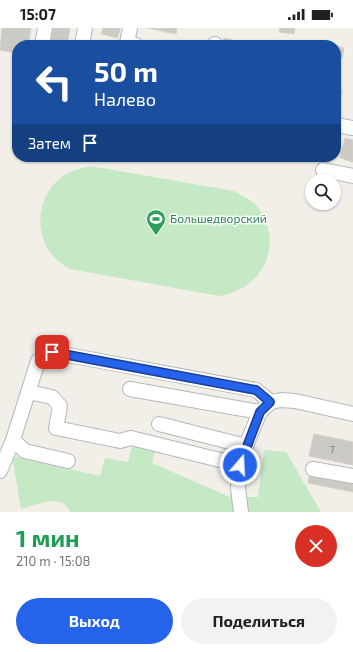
<!DOCTYPE html>
<html lang="ru">
<meta charset="utf-8">
<style>
:root{--surface:#fff;--page:#f2f2f2;--text:#202124;--muted:#757577;--accent:#2563eb}
body{margin:0;font-family:"Exo 2",sans-serif;background:var(--page);color:var(--text);height:100vh;display:flex;flex-direction:column;font-size:15px;white-space:nowrap}
*{box-sizing:border-box;margin:0}
p{font-size:13px;color:var(--muted)}
.icon{flex:none;width:22px;height:22px;fill:none;stroke:currentColor;stroke-width:2;stroke-linecap:round;stroke-linejoin:round}
.map{position:relative;height:484px;overflow:hidden}
.panel{display:flex;flex-direction:column;background:var(--surface);flex:1}
.panel>*{flex:none}
.hud{position:absolute;left:12px;top:12px;width:329px;height:122px;border-radius:16px;box-shadow:0 1px 3px #0004;background:#1a4fa0;color:#fff;overflow:hidden}
.buttons{position:absolute;left:305px;top:146px;display:grid;gap:8px}
.buttons a{display:grid;place-items:center;width:36px;height:36px;border-radius:50%;background:var(--surface);box-shadow:0 1px 3px #0004;font-size:20px}
.pin{position:absolute;display:grid;place-items:center;width:34px;height:34px;color:#fff;margin:-17px;border-radius:8px;box-shadow:0 2px 6px #0006}
.me{position:absolute;width:44px;margin:-22px;rotate:19deg;stroke-linejoin:round;filter:drop-shadow(0 0 3px #0008)}
.turn{display:flex;align-items:center;gap:14px;height:84px;padding:0 16px;font-size:18px}
.turn .icon{width:52px;height:52px;stroke-width:2.5}
.turn b{display:block;font-size:28px;line-height:34px}
.then{display:flex;align-items:center;height:38px;padding:0 16px;background:#0003;gap:8px;font-size:15px}
.round{display:grid;place-items:center;flex:none;width:42px;height:42px;border-radius:21px;background:var(--page)}
.summary{display:flex;align-items:center;justify-content:space-between;height:68px;padding:0 16px}
h1{font-size:24px;font-weight:700;line-height:30px;color:#1e9e55}
.action{display:flex;gap:8px;margin-top:auto;padding:8px 16px}
.action a{flex:1;height:46px;border-radius:24px;background:var(--accent);color:#fff;font-size:16px;font-weight:700;line-height:46px;text-align:center}
.action a+a{background:var(--page);color:var(--text)}
.status{display:flex;justify-content:space-between;align-items:center;height:28px;padding:0 20px;background:var(--surface);direction:ltr}
.status svg{height:11px;fill:currentColor}
.map>svg:first-child{display:block}
.green{fill:#c5e8c5}
.building{fill:#cccac5;stroke:#d6d1c6}
.lines{fill:none;stroke-linecap:round;stroke-linejoin:round}
.minor-casing{stroke:#b5b8bc;stroke-width:16}
.minor{stroke:#fff;stroke-width:14}
.route-casing{stroke:#184099;stroke-width:10}
.route{stroke:#2563eb;stroke-width:7}
.labels{text-anchor:middle;stroke-width:3;stroke-linejoin:round;paint-order:stroke}
.number-label{font-size:10px;fill:#7a7d7f}
.leisure-label{font-size:12px;fill:#27864d;stroke:#fff;text-anchor:start}
</style>
<div class="status"><b>15:07</b><svg viewBox="0 0 49 12"><path d="M0 12V9h3v3zM5 12V6h3v6zM10 12V3h3v9zM15 12V0h3v12zM26 1h20v11H26zM47 4h2v5h-2z"/></svg></div>
<div class="map">
<svg width="353" height="484" viewBox="0 0 353 484">
<rect width="100%" height="100%" fill="#f1efe8"/>
<g class="green">
<path d="M90,138L234,163C240,167 250,171 255,176C286,213 265,261 219,268L70,241C65,238 59,234 55,230C32,206 37,166 63,148C71,142 81,141 90,138Z"/>
<path d="M132,418L156,419L152,435L230,469H258L264,422L286,424L321,484H70C63,464 35,477 21,481L12,428L100,448L105,430L128,434Z"/>
</g>
<g class="building">
<polygon points="2,0 31,0 28,17 17,17 17,25 0,22"/>
<polygon points="50,0 70,0 67,17 47,17"/>
<polygon points="103,0 120,0 118,10 101,6"/>
<polygon points="147,0 177,0 176,6"/>
<polygon points="280,0 295,0 294,6 279,4"/>
<polygon points="224,10 241,14 240,17 222,17"/>
<polygon points="336,18 344,20 342,30 336,29"/>
<polygon points="336,61 342,62 338,84 336,83"/>
<polygon points="345,110 353,112 353,134 340,130"/>
<polygon points="314,406 353,414 353,437 309,428"/>
<polygon points="310,444 353,453 353,464 308,455"/>
</g>
<g class="lines">
<g class="minor-casing">
<g id="minor">
<polyline points="130,0 127,15 136,17"/>
<polyline points="42,17 45,0"/>
<polyline points="82,17 85,0"/>
<polyline points="215,17 215,16"/>
<polyline points="336,97 353,100"/>
<polyline points="323,142 353,148"/>
<polyline points="130,361 260,384"/>
<polyline points="28,364 52,369 60,378 56,400 120,413 131,410 240,437"/>
<polyline points="159,396 246,418"/>
<polyline points="13,412 25,423 68,433"/>
<polyline points="313,441 353,448"/>
<polyline points="0,443 13,412 38,333 52,324 256,362 271,374"/>
<polyline points="241,484 238,460 240,432 260,384 271,374 281,372 295,373 353,386"/>
</g>
</g>
<use href="#minor" class="minor"/>
</g>
<g class="lines">
<g class="route-casing">
<polyline id="route" points="52,324 256,362 270,374 260,384 240,437"/>
</g>
<use href="#route" class="route"/>
</g>
<defs>
<g id="stadium-pin" transform="scale(1)"><path d="M0 17L-7.5 6A9.5 9.5 0 1 1 7.5 6Z" fill="#2e9e5b" stroke="#fff"/><path d="M0-5a6.5 5 0 1 0 0 10a6.5 5 0 1 0 0-10ZM-3.5-1.8h7v3.6h-7Z" fill="#fff"/></g>
</defs>
<g fill-rule="evenodd">
<use href="#stadium-pin" x="156" y="191"/>
</g>
<g class="labels">
<g class="number-label">
<text x="332" y="425">7</text>
</g>
<g class="leisure-label">
<text x="170" y="195">Большедворский</text>
</g>
</g>
</svg>
<div class="buttons">
<a><svg class="icon" aria-label="search" viewBox="0 0 24 24"><circle cx="10" cy="10" r="6"/><path d="M15 15l6 6"/></svg></a>
</div>
<div class="pin" style="left:52px;top:324px;background:#d93025"><svg class="icon" aria-label="arrive" viewBox="0 0 24 24"><path d="M6 21V4h12l-3 4 3 4H6"/></svg></div>
<svg class="me" style="left:240px;top:437px" viewBox="-20 -20 40 40"><circle r="17" fill="#2563eb" stroke="#fff" stroke-width="3"/><path d="M0-11L8 9 0 5-8 9z" fill="#fff"/></svg>
<div class="hud">
<div class="turn"><svg class="icon" aria-label="left" viewBox="0 0 24 24"><path d="M17 20v-9H6M10 6l-5 5 5 5"/></svg><div><b>50 m</b>Налево</div></div>
<div class="then">Затем<svg class="icon" aria-label="arrive" viewBox="0 0 24 24"><path d="M6 21V4h12l-3 4 3 4H6"/></svg></div>
</div>
</div>
<section class="panel">
<div class="summary"><div><h1>1 мин</h1><p>210 m · 15:08</p></div><a class="round" style="background:#d93025;color:#fff"><svg class="icon" aria-label="close" viewBox="0 0 24 24"><path d="M6 6l12 12M18 6L6 18"/></svg></a></div>
<div class="action"><a>Выход</a><a>Поделиться</a></div>
</section>
